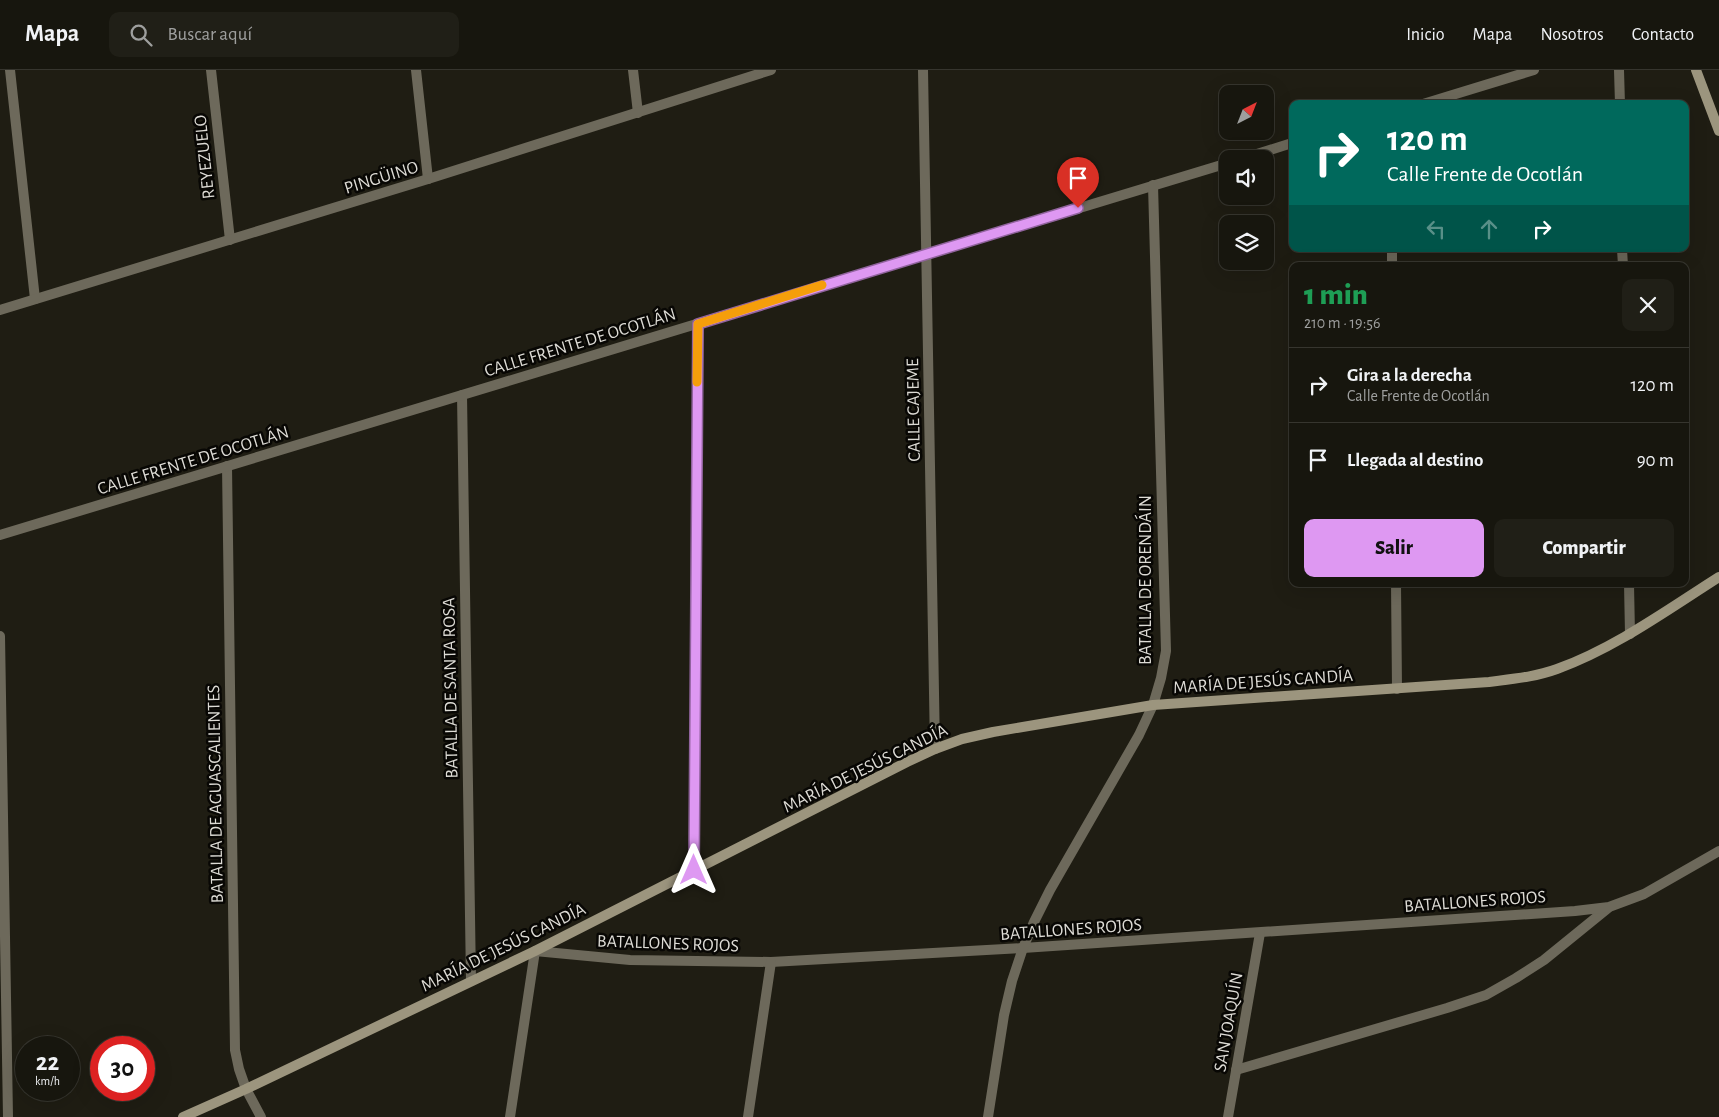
<!DOCTYPE html>
<html lang="es">
<meta charset="utf-8">
<style>
:root{--surface:#17160e;--page:#201f17;--text:#f1f3f6;--muted:#9e9f9e;--line:#36352e;--accent:#de98f2}
body{margin:0;font-family:"Alegreya Sans",sans-serif;background:var(--page);color:var(--text);height:100vh;display:flex;flex-direction:column;font-size:19px;white-space:nowrap}
*{box-sizing:border-box;margin:0}
p{font-size:16px;color:var(--muted)}
.icon{flex:none;width:28px;height:28px;fill:none;stroke:currentColor;stroke-width:2;stroke-linecap:round;stroke-linejoin:round}
.map{position:relative;flex:1;overflow:hidden}
.sheet{position:absolute;left:1289px;top:192px;width:400px;height:325px;display:flex;flex-direction:column;background:var(--surface);border-radius:10px;box-shadow:0 5px 20px #0002,0 0 0 1px var(--line)}
.sheet>*{flex:none}
.guide{position:absolute;left:1289px;top:30px;width:400px;height:152px;border-radius:10px;box-shadow:0 5px 20px #0002,0 0 0 1px var(--line);background:#00695c;color:#fff;overflow:hidden}
.needle{width:32px;rotate:42deg}
.buttons{position:absolute;left:1219px;top:15px;display:grid;gap:10px}
.buttons a{display:grid;place-items:center;width:55px;height:55px;border-radius:10px;background:var(--surface);box-shadow:0 5px 20px #0002,0 0 0 1px var(--line);font-size:25px}
.speed{position:absolute;left:15px;top:966px;display:flex;gap:10px;font-size:25px;font-weight:700;text-align:center}
.speed>*{display:grid;place-content:center;width:65px;height:65px;border-radius:50%;background:var(--surface);box-shadow:0 5px 20px #0002,0 0 0 1px var(--line);line-height:1}
.speed small{font-size:12px;font-weight:400}
.speed .limit{border:8px solid #d22;background:#fff;color:#111}
.pin{position:absolute;display:grid;place-items:center;width:42px;height:42px;color:#fff;margin:-51px -21px;border-radius:50% 50% 50% 0;rotate:-45deg;box-shadow:0 0 5px #0007}
.pin .icon{rotate:45deg}
.me{position:absolute;width:55px;margin:-28px;rotate:0deg;stroke-linejoin:round;filter:drop-shadow(0 0 4px #0008)}
.turn{display:flex;align-items:center;gap:18px;height:105px;padding:0 15px;font-size:22px}
.turn .icon{width:65px;height:65px;stroke-width:2.5}
.turn b{display:block;font-size:35px;line-height:42px}
.lanes{display:flex;align-items:center;height:48px;padding:0 15px;background:#0003;justify-content:center;gap:25px;direction:ltr}
.lanes .off{opacity:.35}
.round{display:grid;place-items:center;flex:none;width:52px;height:52px;border-radius:10px;background:var(--page)}
.overview{display:flex;align-items:center;justify-content:space-between;height:85px;padding:0 15px}
h1{font-size:30px;font-weight:800;line-height:38px;color:#1e9e55}
.cta{display:flex;gap:10px;margin-top:auto;padding:10px 15px}
.cta a{flex:1;height:58px;border-radius:10px;background:var(--accent);color:#111;font-size:20px;font-weight:800;line-height:58px;text-align:center}
.cta a+a{background:var(--page);color:var(--text)}
ul{padding:0;list-style:none}
li{display:flex;align-items:center;gap:15px;height:75px;padding:0 15px;border-top:1px solid var(--line)}
li div{flex:1}
li b{display:block;font-size:19px}
li em{font-style:normal}
header{display:flex;align-items:center;gap:30px;box-sizing:border-box;height:70px;padding:0 25px;background:var(--surface);border-bottom:1px solid var(--line)}
header strong{font-size:24px}
nav{display:flex;gap:28px;margin-inline-start:auto;font-size:18px}
.search{width:350px;height:45px;background:var(--page);display:flex;align-items:center;gap:12px;box-sizing:border-box;padding:0 18px;border-radius:10px;color:var(--muted);font-size:19px}
.map>svg:first-child{display:block}
.lines{fill:none;stroke-linecap:round;stroke-linejoin:round}
.street{stroke:#6d695b;stroke-width:10}
.secondary{stroke:#9c957e;stroke-width:10}
.route-casing{stroke:#90639d;stroke-width:12}
.route{stroke:#de98f2;stroke-width:9}
.slow{stroke:#f59e0b;stroke-width:9}
.labels{text-anchor:middle;stroke-width:5;stroke-linejoin:round;paint-order:stroke}
.street-label{font-size:18px;fill:#dddbd5;stroke:#080704}
</style>
<header>
<strong>Mapa</strong>
<div class="search"><svg class="icon" aria-label="search" viewBox="0 0 24 24"><circle cx="10" cy="10" r="6"/><path d="M15 15l6 6"/></svg>Buscar aquí</div>
<nav><a>Inicio</a><a>Mapa</a><a>Nosotros</a><a>Contacto</a></nav>
</header>
<div class="map">
<svg width="1719" height="1047" viewBox="0 0 1719 1047">
<rect width="100%" height="100%" fill="#1f1d13"/>
<g class="lines">
<g class="street">
<polyline points="10,0 35,229"/>
<polyline points="211,0 230,170"/>
<polyline points="416,0 428,109"/>
<polyline points="633,0 638,43"/>
<polyline points="923,0 935,679"/>
<polyline points="1619,0 1620,34"/>
<polyline points="1423,34 1534,0"/>
<polyline points="1241,89 1292,73"/>
<polyline points="1392,179 1392,196"/>
<polyline points="1622,179 1623,196"/>
<polyline points="0,240 428,109 771,0"/>
<polyline points="462,325 471,911"/>
<polyline points="227,396 235,980 239,999 246,1019 261,1047"/>
<polyline points="0,465 1228,93"/>
<polyline points="1396,514 1397,619"/>
<polyline points="1629,514 1630,564"/>
<polyline points="0,566 8,1047"/>
<polyline points="694,800 698,254"/>
<polyline points="1236,1000 1447,938 1486,925 1516,908 1544,890 1608,838"/>
<polyline points="510,1047 535,881 630,890 771,892 1023,878 1575,841 1609,837 1644,824 1719,781"/>
<polyline points="748,1047 771,892"/>
<polyline points="988,1047 1004,945 1012,911 1023,878 1034,852 1050,820 1139,665 1153,635 1161,608 1166,581 1153,115"/>
<polyline points="1228,1047 1260,863"/>
</g>
<g class="secondary">
<polyline points="1696,0 1719,61"/>
<path d="M183,1047L246,1019L535,881L907,692L935,679L962,669L993,662L1153,635L1489,612C1512,609 1535,607 1557,599C1615,578 1667,540 1719,507"/>
</g>
</g>
<g class="lines">
<g class="route-casing">
<polyline id="route" points="694,800 698,254 1078,138"/>
</g>
<use href="#route" class="route"/>
<polyline class="slow" points="697,312 698,254 822,215"/>
</g>
<g class="labels">
<g class="street-label">
<text transform="translate(204 87) rotate(-96)" y="6">REYEZUELO</text>
<text transform="translate(381 107) rotate(-17)" y="6">PINGÜINO</text>
<text transform="translate(580 272) rotate(-17)" y="6">CALLE FRENTE DE OCOTLÁN</text>
<text transform="translate(913 340) rotate(-91)" y="6">CALLE CAJEME</text>
<text transform="translate(193 390) rotate(-17)" y="6">CALLE FRENTE DE OCOTLÁN</text>
<text transform="translate(1145 510) rotate(-90)" y="6">BATALLA DE ORENDÁIN</text>
<text transform="translate(1263 611) rotate(-4)" y="6">MARÍA DE JESÚS CANDÍA</text>
<text transform="translate(450 618) rotate(-91)" y="6">BATALLA DE SANTA ROSA</text>
<text transform="translate(865 698) rotate(-26)" y="6">MARÍA DE JESÚS CANDÍA</text>
<text transform="translate(215 724) rotate(-91)" y="6">BATALLA DE AGUASCALIENTES</text>
<text transform="translate(1475 831) rotate(-4)" y="6">BATALLONES ROJOS</text>
<text transform="translate(1071 859) rotate(-4)" y="6">BATALLONES ROJOS</text>
<text transform="translate(668 873) rotate(2)" y="6">BATALLONES ROJOS</text>
<text transform="translate(503 877) rotate(-26)" y="6">MARÍA DE JESÚS CANDÍA</text>
<text transform="translate(1228 952) rotate(-80)" y="6">SAN JOAQUÍN</text>
</g>
</g>
</svg>
<div class="buttons">
<a><svg class="needle" viewBox="-14 -14 28 28"><path d="M0-13l5 13h-10z" fill="#e53935"/><path d="M0 13l5-13h-10z" fill="#9e9f9e"/></svg></a>
<a><svg class="icon" aria-label="sound" viewBox="0 0 24 24"><path d="M4 9h4l5-4v14l-5-4H4zM17 9q2 3 0 6"/></svg></a>
<a><svg class="icon" aria-label="layers" viewBox="0 0 24 24"><path d="M12 4l9 5-9 5-9-5zM3 14l9 5 9-5"/></svg></a>
</div>
<div class="speed"><div>22<small>km/h</small></div><div class="limit">30</div></div>
<div class="pin" style="left:1078px;top:138px;background:#d93025"><svg class="icon" aria-label="arrive" viewBox="0 0 24 24"><path d="M6 21V4h12l-3 4 3 4H6"/></svg></div>
<svg class="me" style="left:694px;top:800px" viewBox="-20 -20 40 40"><path d="M0-17L14 15 0 8-14 15z" fill="#de98f2" stroke="#fff" stroke-width="4"/></svg>
<div class="guide">
<div class="turn"><svg class="icon" aria-label="right" viewBox="0 0 24 24"><path d="M7 20v-9h11M14 6l5 5-5 5"/></svg><div><b>120 m</b>Calle Frente de Ocotlán</div></div>
<div class="lanes"><svg class="icon off" aria-label="left" viewBox="0 0 24 24"><path d="M17 20v-9H6M10 6l-5 5 5 5"/></svg><svg class="icon off" aria-label="ahead" viewBox="0 0 24 24"><path d="M12 20V5M6 11l6-6 6 6"/></svg><svg class="icon" aria-label="right" viewBox="0 0 24 24"><path d="M7 20v-9h11M14 6l5 5-5 5"/></svg></div>
</div>
<section class="sheet">
<div class="overview"><div><h1>1 min</h1><p>210 m · 19:56</p></div><a class="round"><svg class="icon" aria-label="close" viewBox="0 0 24 24"><path d="M6 6l12 12M18 6L6 18"/></svg></a></div>
<ul>
<li><svg class="icon" aria-label="right" viewBox="0 0 24 24"><path d="M7 20v-9h11M14 6l5 5-5 5"/></svg><div><b>Gira a la derecha</b><p>Calle Frente de Ocotlán</p></div><em>120 m</em></li>
<li><svg class="icon" aria-label="arrive" viewBox="0 0 24 24"><path d="M6 21V4h12l-3 4 3 4H6"/></svg><div><b>Llegada al destino</b></div><em>90 m</em></li>
</ul>
<div class="cta"><a>Salir</a><a>Compartir</a></div>
</section>
</div>
